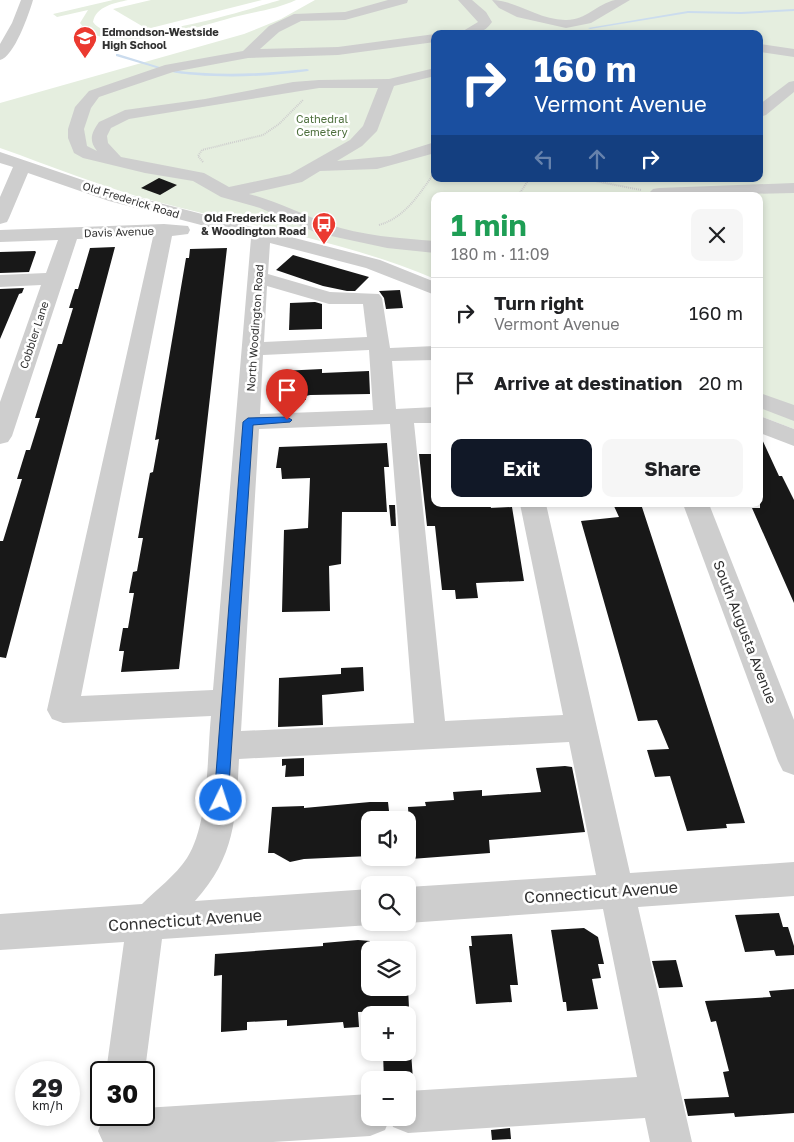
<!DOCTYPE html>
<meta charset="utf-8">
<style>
:root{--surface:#fff;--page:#f6f6f6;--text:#202124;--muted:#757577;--line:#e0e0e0;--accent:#111827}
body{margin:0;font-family:"Golos Text",sans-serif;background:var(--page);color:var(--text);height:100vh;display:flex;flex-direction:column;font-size:19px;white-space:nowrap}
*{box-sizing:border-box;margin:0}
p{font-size:16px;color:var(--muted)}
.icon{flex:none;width:28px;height:28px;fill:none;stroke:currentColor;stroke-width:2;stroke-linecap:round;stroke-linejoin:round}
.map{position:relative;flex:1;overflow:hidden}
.drawer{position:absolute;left:431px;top:192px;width:332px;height:315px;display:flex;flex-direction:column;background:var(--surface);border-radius:10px;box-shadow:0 2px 8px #0003}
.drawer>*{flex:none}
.guide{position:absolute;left:431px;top:30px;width:332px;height:152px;border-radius:10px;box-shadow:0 2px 8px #0003;background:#1a4fa0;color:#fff;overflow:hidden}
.tools{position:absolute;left:361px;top:811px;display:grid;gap:10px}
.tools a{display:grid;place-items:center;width:55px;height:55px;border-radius:10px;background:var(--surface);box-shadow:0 2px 8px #0003;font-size:25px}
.speed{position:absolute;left:15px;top:1061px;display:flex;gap:10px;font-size:25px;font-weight:700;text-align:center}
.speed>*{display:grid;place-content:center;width:65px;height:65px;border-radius:50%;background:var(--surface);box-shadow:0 2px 8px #0003;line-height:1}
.speed small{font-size:12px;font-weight:400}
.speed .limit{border:2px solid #111;border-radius:8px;background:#fff;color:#111}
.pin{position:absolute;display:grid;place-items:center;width:42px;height:42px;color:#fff;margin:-51px -21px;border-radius:50% 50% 50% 0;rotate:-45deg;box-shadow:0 0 5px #0007}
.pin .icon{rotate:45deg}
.me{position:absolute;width:55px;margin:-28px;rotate:4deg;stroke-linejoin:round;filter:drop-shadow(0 0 4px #0008)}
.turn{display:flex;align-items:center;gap:18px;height:105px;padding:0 20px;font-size:22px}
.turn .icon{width:65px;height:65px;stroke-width:2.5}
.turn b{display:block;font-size:35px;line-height:42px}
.lanes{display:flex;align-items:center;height:48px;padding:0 20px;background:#0003;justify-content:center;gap:25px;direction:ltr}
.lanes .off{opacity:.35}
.round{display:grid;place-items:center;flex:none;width:52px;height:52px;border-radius:10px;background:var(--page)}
.head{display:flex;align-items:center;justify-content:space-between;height:85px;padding:0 20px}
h1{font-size:30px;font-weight:700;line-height:38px;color:#1e9e55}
.action{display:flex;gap:10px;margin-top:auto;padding:10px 20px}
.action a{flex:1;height:58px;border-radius:10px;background:var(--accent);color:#fff;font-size:20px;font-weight:700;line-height:58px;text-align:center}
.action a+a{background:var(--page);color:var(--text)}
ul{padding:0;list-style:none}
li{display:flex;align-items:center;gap:15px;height:70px;padding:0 20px;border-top:1px solid var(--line)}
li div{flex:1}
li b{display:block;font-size:19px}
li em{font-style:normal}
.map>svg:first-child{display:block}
.green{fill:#e5eedf;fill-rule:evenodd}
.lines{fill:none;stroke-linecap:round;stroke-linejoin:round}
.stream{fill:#cbdcee;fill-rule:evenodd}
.building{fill:#181818}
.path{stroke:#cecece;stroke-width:2;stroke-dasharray:1 1;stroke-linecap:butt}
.minor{fill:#cecece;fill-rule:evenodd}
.route{fill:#1a73e8;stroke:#114b97}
.labels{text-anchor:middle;stroke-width:5;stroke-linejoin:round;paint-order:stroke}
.far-poi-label{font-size:11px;font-weight:bold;fill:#313131;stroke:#fff;text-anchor:start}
.far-park-label{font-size:11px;fill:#4d6f3c;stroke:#fff}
.far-street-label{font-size:11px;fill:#313131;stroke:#fff}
.street-label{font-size:14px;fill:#313131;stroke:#fff}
.near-street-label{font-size:16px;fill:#313131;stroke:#fff}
</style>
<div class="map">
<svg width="794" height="1142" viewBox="0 0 794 1142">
<rect width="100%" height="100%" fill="#fff"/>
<g class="green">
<path d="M113,0H128C115,3 96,6 93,22C113,53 249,9 280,0H296C277,9 254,12 234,17C201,26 103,59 80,23L88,10L57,17L53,14Z"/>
<polygon points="151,0 262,0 147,29 113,9"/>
<path d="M315,0H794V429L760,416V196H435V279C346,241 248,226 154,201C102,187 51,166 0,148V103L244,34L281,19ZM435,34H760V179H435Z"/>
</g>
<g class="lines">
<g class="stream">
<polygon points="794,9 794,11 741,14 688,13 590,29 588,28 688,11 741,12"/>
<polygon points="116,54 118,54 163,68 160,69 116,56"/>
<path d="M307,69L309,70L308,71C271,76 233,78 196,75C187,74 177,74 169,71L171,70C217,76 261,74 307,69Z"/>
</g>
</g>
<g class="building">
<polygon points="159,178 177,185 160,195 141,188"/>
<polygon points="115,247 6,658 0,657 0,541 3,541 22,479 17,479 26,450 30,450 40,418 35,418 58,344 62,344 73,308 69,308 73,295 75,289 78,289 90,248"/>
<polygon points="227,248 179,669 121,672 124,651 119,651 123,628 128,628 134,593 129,593 133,572 137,571 143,538 138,538 150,473 153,472 159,439 155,440 186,258 189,258 190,249"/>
<polygon points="35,251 36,252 29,272 0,273 0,252"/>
<polygon points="293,255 341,269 369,277 355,291 347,291 323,286 276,270"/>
<polygon points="24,288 22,293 19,294 0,339 0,289"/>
<polygon points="400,290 403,308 386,309 384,298 379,291"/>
<polygon points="315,302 322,304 322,329 289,330 290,303"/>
<polygon points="322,369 322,373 369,371 370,394 310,395 306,396 306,400 275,401 276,373 281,373 281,371"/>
<polygon points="760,435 779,476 782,476 794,500 794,603 752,508 760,508"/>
<polygon points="387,443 389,467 384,467 387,512 342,512 341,564 329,566 330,611 282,612 284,530 308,528 310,478 282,479 281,468 276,468 279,447"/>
<polygon points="419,454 435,454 435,504 490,504 491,508 512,507 524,581 476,583 478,598 456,599 455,590 442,590 435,526 427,526"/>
<polygon points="613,504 641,504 745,823 726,824 727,828 687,831 670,776 655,777 647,750 669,749 657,720 638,721 581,521 619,517"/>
<polygon points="389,505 395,505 396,526 391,526"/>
<polygon points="363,667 364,691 322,695 323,725 278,727 279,678 341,674 341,668"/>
<polygon points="304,758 304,776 285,777 286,765 282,766 282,759"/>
<polygon points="565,766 572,767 585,832 489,840 490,853 411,859 408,807 426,806 425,802 454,800 453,792 482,790 482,796 541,792 536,768"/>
<polygon points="370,802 388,802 390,820 370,820 370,856 304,859 290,862 274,853 268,853 272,807 304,806 304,808"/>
<polygon points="779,913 783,927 788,927 794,946 794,955 776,956 774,950 745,952 735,915"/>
<polygon points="584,928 598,937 604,964 598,964 601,978 592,979 598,1009 567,1011 566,1002 563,1002 551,930"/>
<polygon points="512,934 518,985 510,985 512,1002 476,1004 469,946 472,946 471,936"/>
<polygon points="358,940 370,941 370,988 408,988 409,1008 406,1009 406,1015 389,1015 389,1011 358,1012 359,1027 344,1028 343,1022 287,1026 287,1020 247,1022 247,1030 221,1032 222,975 214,976 215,954 323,946 323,943"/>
<polygon points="676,960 683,987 659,988 652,961"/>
<polygon points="794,989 794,1113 735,1117 734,1113 688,1116 684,1099 729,1097 723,1072 729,1071 716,1021 711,1022 705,1001 771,997 769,991"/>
<polygon points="411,1052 413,1080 384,1080 383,1054"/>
<polygon points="510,1128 511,1139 492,1140 491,1130"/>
</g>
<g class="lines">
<g class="path">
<polyline points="203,162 198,156 202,150 263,135 279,124 303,100"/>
<polyline points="585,179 641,190"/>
<polyline points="518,196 529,179"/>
<path d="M379,225C406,217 419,194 435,172"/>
</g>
<g class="minor">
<path d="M21,0H33C29,14 14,57 0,60V44L12,23Z"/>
<path d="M388,0H408L407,3L345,20L301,21L279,32L260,49L338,47L435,34V42L338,55L248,58L173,72L99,97L91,108L84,129L87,146L97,151C88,140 92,132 99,122L125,110L205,99L293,82L319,80L389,79L435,68V76L394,86L377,131L362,146L337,161L390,156L435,142V153L377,169L320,171L302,182L249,194C276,201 301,214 328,224C361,236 400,238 435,241V253L387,248L317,233L260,208L221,197L193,181L145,173L83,158L74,153L68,138V129L75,107L89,91L165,65L243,51L269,26L294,14L345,12ZM319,88H378L363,126L350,140L290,174L229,187L204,173L121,157L108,143L107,136L111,128L129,119Z"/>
<path d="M458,0H472L486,12L492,22C483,35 473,34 458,34L478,22Z"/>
<path d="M492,0C515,0 537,19 565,20C585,21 597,4 615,0C620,0 626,0 630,0L591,23L566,28L517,17L499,8Z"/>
<polygon points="760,44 794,49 794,57 760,52"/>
<polygon points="794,81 794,92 766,115 760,117 760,104 789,82"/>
<path d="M0,152L121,193L380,260L435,282V295L366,268L270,243L268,274L330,292L379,294L382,298L390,348L435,346V360L392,361L396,409L435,407V423H414L445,721L563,715L520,504H546L630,873L794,862V896L638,907L692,1142H650L645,1118L408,1133L393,1127L390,1118L385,1130L370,1136L273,1142H103L98,1131L104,1116L144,1115V1108L370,1094V1118H408V1091L637,1077L603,909L408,923L407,922L408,887L596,875L569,742L239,759C236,816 236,856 195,901L370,889V922H376L370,925L162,939L144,1078V1072H106L124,942L0,950V914L142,904C156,890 176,875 187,858C209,824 207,756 211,716L63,723L52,719L47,710L153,237L77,239L12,436L8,442L0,444V402L41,285L0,287V275L46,273L58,240L0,242V230L164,224L188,226L190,230L188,234L172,236L81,696L213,690L251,238L109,201L28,173L9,218L7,222L0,224V197L13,167L0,163ZM267,286L329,304H363L367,337L264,342ZM369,350L373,410L260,414L263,355ZM390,424L414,723L241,731L259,429Z"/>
<polygon points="794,183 794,193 646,196 653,189 659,188"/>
<polygon points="760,393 794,405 794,421 760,408"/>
<polygon points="760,416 794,429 794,446 760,433"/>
<polygon points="683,504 709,504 794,720 794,775 783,771 778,761"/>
</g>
</g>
<polygon class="route" points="287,417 292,420 290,422 253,425 228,800 226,805 221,807 216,805 214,800 243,422 248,418"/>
<defs>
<g id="school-pin" transform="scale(1.25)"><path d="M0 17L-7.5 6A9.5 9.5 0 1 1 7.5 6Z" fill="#eb3a30" stroke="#fff"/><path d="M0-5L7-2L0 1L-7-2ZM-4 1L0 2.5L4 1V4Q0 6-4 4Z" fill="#fff"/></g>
<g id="bus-pin" transform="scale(1.25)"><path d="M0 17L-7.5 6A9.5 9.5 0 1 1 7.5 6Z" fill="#eb3a30" stroke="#fff"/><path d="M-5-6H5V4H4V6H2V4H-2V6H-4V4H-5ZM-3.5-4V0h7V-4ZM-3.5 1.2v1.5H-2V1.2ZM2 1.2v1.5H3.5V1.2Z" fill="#fff"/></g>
</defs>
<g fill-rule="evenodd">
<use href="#school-pin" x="85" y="38"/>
<use href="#bus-pin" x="324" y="224"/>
</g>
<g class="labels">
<g class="far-poi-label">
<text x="102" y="36">Edmondson-Westside<tspan x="102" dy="13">High School</tspan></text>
<text x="306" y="222" text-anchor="end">Old Frederick Road<tspan x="306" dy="13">&amp; Woodington Road</tspan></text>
</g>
<g class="far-park-label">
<text x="322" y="123">Cathedral<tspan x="322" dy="13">Cemetery</tspan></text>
</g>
<g class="far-street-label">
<text transform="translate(131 200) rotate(17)" y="4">Old Frederick Road</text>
<text transform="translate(119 232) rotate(-2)" y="4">Davis Avenue</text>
<text transform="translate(255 328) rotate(-86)" y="4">North Woodington Road</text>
<text transform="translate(34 335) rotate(-72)" y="4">Cobbler Lane</text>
</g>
<g class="street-label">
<text transform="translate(745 632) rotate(69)" y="5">South Augusta Avenue</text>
</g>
<g class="near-street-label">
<text transform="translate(601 892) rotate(-4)" y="6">Connecticut Avenue</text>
<text transform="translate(185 920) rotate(-4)" y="6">Connecticut Avenue</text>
</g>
</g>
</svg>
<div class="tools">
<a><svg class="icon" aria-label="sound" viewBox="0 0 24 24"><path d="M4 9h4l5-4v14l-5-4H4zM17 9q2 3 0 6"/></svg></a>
<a><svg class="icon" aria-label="search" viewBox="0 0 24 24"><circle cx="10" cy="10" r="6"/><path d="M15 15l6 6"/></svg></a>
<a><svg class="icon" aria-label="layers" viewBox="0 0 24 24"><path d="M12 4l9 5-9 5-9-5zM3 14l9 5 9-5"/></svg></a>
<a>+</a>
<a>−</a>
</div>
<div class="speed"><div>29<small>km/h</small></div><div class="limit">30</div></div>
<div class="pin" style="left:287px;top:420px;background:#d93025"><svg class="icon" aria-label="arrive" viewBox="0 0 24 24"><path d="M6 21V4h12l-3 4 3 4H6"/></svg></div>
<svg class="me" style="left:221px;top:800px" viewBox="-20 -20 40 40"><circle r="17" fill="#1a73e8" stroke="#fff" stroke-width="3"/><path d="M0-11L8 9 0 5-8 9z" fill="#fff"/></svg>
<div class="guide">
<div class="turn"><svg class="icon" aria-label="right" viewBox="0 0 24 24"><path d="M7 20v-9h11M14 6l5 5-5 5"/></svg><div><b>160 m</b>Vermont Avenue</div></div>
<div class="lanes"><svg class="icon off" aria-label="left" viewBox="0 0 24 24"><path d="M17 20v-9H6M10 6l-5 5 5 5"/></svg><svg class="icon off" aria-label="ahead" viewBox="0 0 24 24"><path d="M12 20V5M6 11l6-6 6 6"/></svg><svg class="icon" aria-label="right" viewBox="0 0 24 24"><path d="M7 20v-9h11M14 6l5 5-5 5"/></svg></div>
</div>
<section class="drawer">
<div class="head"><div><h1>1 min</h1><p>180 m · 11:09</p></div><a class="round"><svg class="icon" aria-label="close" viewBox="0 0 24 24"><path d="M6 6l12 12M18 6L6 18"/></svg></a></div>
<ul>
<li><svg class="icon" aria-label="right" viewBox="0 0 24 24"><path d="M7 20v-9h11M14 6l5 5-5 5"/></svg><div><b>Turn right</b><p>Vermont Avenue</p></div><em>160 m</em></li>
<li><svg class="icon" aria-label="arrive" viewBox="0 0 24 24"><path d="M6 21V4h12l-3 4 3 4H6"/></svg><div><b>Arrive at destination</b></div><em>20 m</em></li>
</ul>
<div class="action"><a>Exit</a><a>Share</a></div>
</section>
</div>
